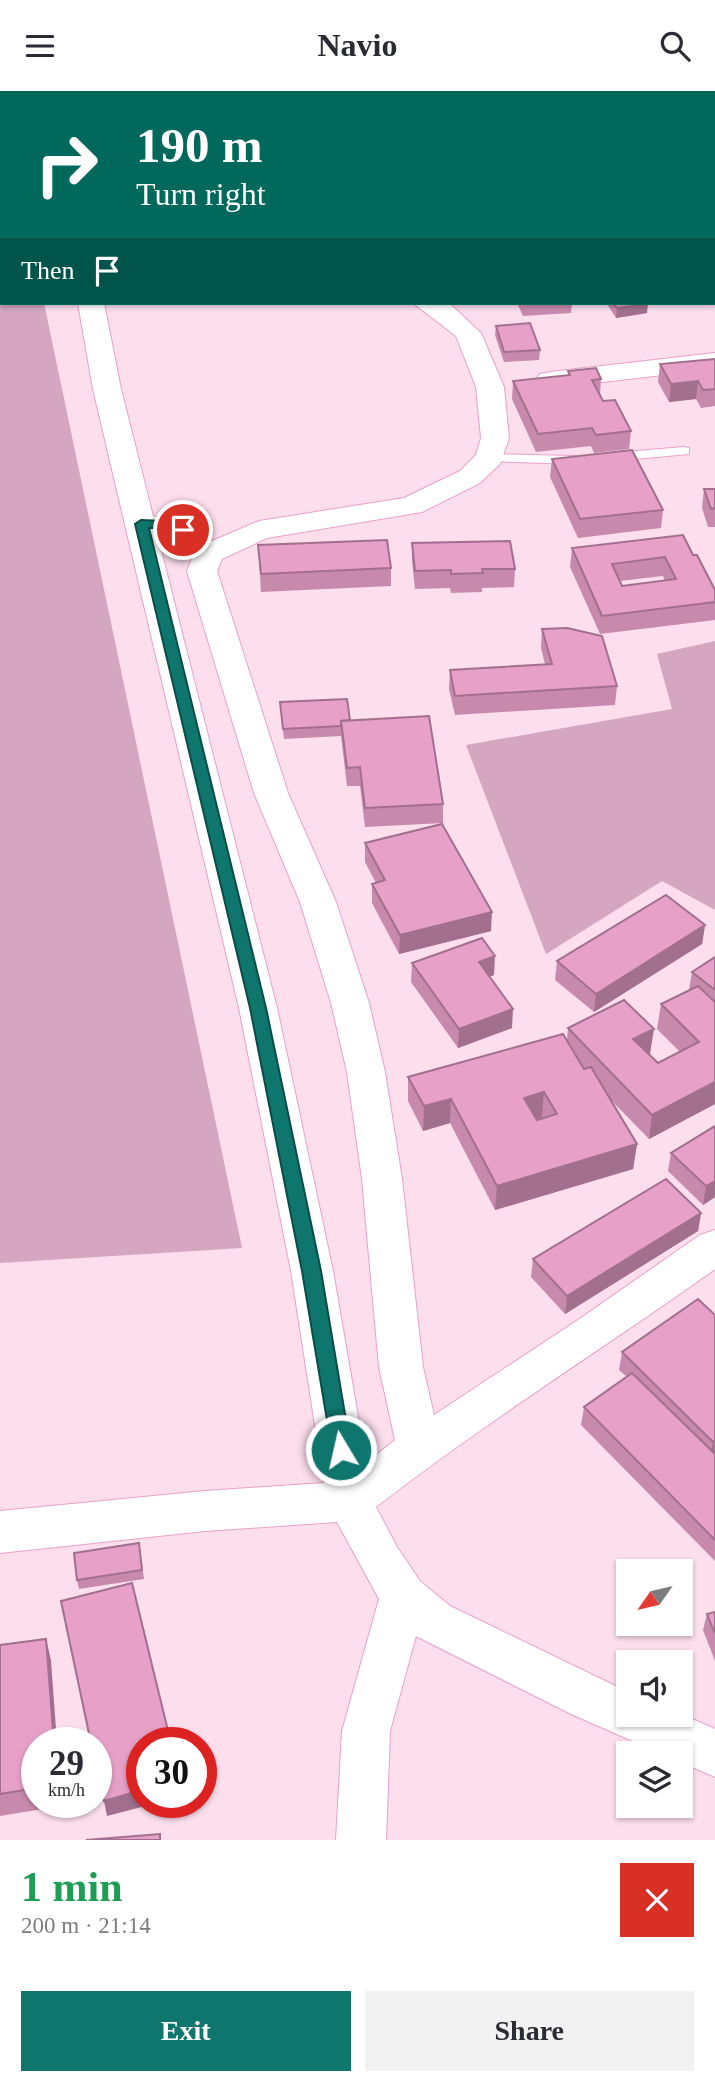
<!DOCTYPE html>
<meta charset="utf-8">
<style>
:root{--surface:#fff;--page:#f2f2f3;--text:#2b2b33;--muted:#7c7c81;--accent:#0f766e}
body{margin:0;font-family:"Times New Roman",serif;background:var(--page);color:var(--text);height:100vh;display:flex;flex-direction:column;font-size:26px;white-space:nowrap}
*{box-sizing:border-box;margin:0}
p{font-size:23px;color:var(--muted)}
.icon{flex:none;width:38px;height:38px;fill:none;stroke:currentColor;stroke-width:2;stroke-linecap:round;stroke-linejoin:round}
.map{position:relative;height:1749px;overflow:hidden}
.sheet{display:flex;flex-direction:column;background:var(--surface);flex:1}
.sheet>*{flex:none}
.guide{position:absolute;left:0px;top:0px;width:716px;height:214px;box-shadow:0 2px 5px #0004;background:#00695c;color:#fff;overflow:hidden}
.needle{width:46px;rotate:236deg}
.fabs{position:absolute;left:616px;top:1468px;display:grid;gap:14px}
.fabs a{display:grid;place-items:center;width:77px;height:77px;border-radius:0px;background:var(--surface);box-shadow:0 2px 5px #0004;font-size:35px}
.speed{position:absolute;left:21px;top:1636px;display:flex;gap:14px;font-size:35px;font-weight:700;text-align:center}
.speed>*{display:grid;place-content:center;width:91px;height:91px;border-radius:50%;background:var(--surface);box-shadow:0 2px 5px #0004;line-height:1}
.speed small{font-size:18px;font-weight:400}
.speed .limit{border:10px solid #d22;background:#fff;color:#111}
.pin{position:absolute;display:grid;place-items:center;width:60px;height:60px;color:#fff;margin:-30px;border:4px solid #fff;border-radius:50%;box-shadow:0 2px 7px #0007}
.me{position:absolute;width:77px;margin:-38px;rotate:351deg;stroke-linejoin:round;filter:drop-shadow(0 0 5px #0008)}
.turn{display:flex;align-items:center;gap:24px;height:147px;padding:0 21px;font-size:32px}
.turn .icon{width:91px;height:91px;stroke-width:2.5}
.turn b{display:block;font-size:49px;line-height:60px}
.then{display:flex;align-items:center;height:66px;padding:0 21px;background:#0003;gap:14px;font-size:26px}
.round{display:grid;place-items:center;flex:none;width:74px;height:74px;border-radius:0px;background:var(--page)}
.overview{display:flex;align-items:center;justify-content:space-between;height:119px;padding:0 21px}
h1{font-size:42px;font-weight:700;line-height:52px;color:#1e9e55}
.cta{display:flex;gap:14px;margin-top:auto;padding:14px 21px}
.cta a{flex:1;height:80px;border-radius:0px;background:var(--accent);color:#fff;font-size:28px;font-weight:700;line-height:80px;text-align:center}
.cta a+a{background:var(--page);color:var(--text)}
header{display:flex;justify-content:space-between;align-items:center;height:91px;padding:0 21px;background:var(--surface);font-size:32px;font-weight:700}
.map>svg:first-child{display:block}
.green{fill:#d4a6bf}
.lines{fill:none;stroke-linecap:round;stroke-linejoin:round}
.river{fill:#a5a4df;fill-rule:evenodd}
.service-casing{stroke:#e8a1c9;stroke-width:2}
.minor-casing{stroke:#e8a1c9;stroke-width:2}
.service{fill:#fff;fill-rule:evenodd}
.minor{fill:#fff;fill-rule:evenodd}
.wall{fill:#c78aac;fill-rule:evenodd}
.shaded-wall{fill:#a2708c}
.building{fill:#e7a0c8;stroke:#a2708c;stroke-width:2;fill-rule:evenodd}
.route{fill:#0f766e;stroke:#0a4d48;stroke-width:2}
</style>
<header><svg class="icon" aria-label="menu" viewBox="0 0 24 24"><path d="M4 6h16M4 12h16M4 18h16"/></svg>Navio<svg class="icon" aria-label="search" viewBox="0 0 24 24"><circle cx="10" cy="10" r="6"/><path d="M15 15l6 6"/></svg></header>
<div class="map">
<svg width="715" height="1749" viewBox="0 0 715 1749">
<rect width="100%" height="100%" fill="#fcdeed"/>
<g class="green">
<polygon points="0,0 715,0 715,29 714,2 2,2 2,212 44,212 242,1157 0,1172"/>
<polygon points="715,550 715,819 662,790 546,863 466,654 672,618 657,563"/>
</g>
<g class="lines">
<g class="river">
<polygon points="691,0 715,0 715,21 714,2 690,2"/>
<polygon points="2,38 2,72 0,73 0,39"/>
</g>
<g class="service-casing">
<g id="service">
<polygon points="684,356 689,357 689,363 612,370 605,366 612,362"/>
<polygon points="490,363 574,365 581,369 574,373 485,370 483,367"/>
</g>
</g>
<g class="minor-casing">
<g id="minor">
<path d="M78,212H104L121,298L153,425L190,433L212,450L259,430L404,407L460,380L476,364L481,347L476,296L456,245L413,212H449L481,242L504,296L509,347L500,373L480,392L422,421L267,447L222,468L217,480L288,702L336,811L369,912L385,981L402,1088L423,1276L434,1324L578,1229L700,1144L715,1139V1178C603,1258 485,1331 376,1416L397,1456L420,1490L450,1515L628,1601V1624L681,1623L715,1638V1686L681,1671V1662H660L571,1623L416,1545L390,1640L386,1749H336L342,1640L379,1508L337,1431L205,1440L0,1462V1420L205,1400L324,1392L291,1180L239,917L93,298ZM157,443L175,450L193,465L187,480L254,702L300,811L331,912L347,981L362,1088L379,1276L395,1349L366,1372L333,1180L277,917Z"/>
<polygon points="715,262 715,278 550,297 540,295 536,289 540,283 550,281"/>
</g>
</g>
<use href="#service" class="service"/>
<use href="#minor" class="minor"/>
</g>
<g class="wall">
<polygon points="714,79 715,79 715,109 714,108"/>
<polygon points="715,128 715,197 714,197 714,129"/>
<polygon points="517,212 572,212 571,222 523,225"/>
<polygon points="607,212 647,212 647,222 616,227 607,213"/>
<polygon points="496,235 540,259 539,269 504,271 495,244"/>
<polygon points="715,268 715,315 701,317 696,308 669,311 658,291 660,273"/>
<polygon points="568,280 601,288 600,304 603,310 631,340 629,358 594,362 591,355 536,361 512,308 513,290 568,284"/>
<polygon points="552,368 663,419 661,437 578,447 550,386"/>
<polygon points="704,398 715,398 715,436 708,436 702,417"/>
<polygon points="412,452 515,478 514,496 482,497 482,501 451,502 450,497 415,498 412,470"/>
<polygon points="258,454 391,477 391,495 261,501"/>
<path d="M572,457L693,464L715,499V529L600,543L570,476ZM663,485L665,490L622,495L620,490Z"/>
<polygon points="542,538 617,595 615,614 455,624 449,598 450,579 545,573 541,557"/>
<polygon points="280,611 350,629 443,713 443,732 365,736 360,695 347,695 341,645 284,648"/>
<polygon points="365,752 491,840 399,863 372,812 372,793 376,792 365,771"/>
<polygon points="705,834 702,853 594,921 555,889 557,870"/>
<polygon points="715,866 715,1013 649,1048 611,1009 637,1053 633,1078 495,1119 450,1032 423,1040 408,1010 408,986 567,949 568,937 650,963 649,964 658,972 680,961 657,938 661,913 689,899 692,881"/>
<polygon points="412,872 494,884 489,886 512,937 458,957 411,891"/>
<polygon points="715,1035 715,1106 703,1114 668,1080 671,1062"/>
<polygon points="701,1122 698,1140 565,1223 531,1186 533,1168"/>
<polygon points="715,1224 715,1470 581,1334 584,1316 627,1286 619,1279 622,1261"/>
<polygon points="139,1452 144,1488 79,1498 77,1489"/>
<polygon points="715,1521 715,1570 703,1539 707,1523"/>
<polygon points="46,1548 51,1570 37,1652 37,1712 61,1712 61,1715 0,1725 0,1554"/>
</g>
<g class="shaded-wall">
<polygon points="648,213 647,222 616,227 617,217"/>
<polygon points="698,290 696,308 669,311 671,293"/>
<polygon points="492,821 491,840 399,863 400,844"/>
<polygon points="705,834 702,853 594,921 596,903"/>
<polygon points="495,865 494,884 478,890 479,871"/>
<polygon points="513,918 512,937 458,957 459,938"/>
<polygon points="654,938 650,963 630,973 633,948"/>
<polygon points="715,991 715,1013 649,1048 652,1024"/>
<polygon points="544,1001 542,1026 522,1032 524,1007"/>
<polygon points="451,1008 450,1032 423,1040 424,1015"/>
<polygon points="637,1053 633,1078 495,1119 497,1095"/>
<polygon points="715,1090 715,1106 703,1114 706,1095"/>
<polygon points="701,1122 698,1140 565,1223 567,1205"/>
<polygon points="715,1349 715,1364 709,1368 713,1351"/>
<polygon points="46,1548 51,1570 57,1652 54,1652"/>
<polygon points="142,1699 142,1712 157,1712 107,1725 104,1710"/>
</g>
<g class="building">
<polygon points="715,128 715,179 714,180 714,129"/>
<polygon points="613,212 647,212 648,213 617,217"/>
<polygon points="530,232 540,259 504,261 496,235"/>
<polygon points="715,268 715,298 703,299 698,290 671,293 660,273"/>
<polygon points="596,277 601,288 592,289 603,310 615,309 631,340 596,344 592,337 538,343 513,290 570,284 568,280"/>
<polygon points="632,359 663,419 580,428 552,368"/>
<polygon points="704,398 715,398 715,417 711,418"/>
<path d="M683,444L693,464H697L715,499V511L602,525L572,457ZM665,466L676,488L622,495L612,473Z"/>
<polygon points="387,449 391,477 261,483 258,454"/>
<polygon points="510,450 515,478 482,478 483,482 451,483 451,479 415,480 412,452"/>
<polygon points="567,537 602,545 617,595 455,605 450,579 552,573 542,538"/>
<polygon points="347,608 350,629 341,630 341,635 283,638 280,611"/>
<polygon points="429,625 443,713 365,717 360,676 347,677 341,630"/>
<polygon points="442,733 492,821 400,844 372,793 385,789 365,752"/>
<polygon points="666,804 705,834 596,903 557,870"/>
<polygon points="482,847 495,865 479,871 513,918 459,938 412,872"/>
<polygon points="715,866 715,899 692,881"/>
<polygon points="698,895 715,911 715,991 652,1024 568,937 624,909 654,938 633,948 658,972 699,951 661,913"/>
<path d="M563,943L584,978L591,976L637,1053L497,1095L451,1008L424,1015L408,986ZM544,1001L557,1023L537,1029L524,1007Z"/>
<polygon points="715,1035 715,1090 706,1095 671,1062"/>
<polygon points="666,1088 701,1122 567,1205 533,1168"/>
<polygon points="698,1208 715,1224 715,1349 713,1351 622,1261"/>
<polygon points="632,1282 715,1363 715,1449 584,1316"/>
<polygon points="139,1452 142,1479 77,1489 74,1462"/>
<polygon points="132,1492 171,1652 142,1652 142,1699 104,1710 96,1675 96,1652 91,1652 61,1510"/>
<polygon points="715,1521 715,1543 707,1523"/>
<polygon points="46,1548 54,1652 37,1652 37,1697 0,1703 0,1554"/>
<polygon points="160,1743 160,1749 86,1749"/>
</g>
<polygon class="route" points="141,429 165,430 189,439 183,443 164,437 149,437 266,917 321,1180 351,1359 348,1364 341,1367 335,1364 332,1359 302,1180 250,917 135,433"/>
</svg>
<div class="fabs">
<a><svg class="needle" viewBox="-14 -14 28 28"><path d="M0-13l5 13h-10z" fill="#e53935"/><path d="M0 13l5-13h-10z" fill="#7c7c81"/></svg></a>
<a><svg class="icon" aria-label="sound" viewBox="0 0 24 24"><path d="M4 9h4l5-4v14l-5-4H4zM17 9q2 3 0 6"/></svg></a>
<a><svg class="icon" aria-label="layers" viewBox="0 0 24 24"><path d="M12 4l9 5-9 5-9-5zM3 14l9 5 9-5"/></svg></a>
</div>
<div class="speed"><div>29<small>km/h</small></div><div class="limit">30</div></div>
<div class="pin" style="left:183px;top:439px;background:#d93025"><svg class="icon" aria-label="arrive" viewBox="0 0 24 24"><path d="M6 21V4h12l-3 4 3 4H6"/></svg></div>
<svg class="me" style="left:341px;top:1359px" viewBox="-20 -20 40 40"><circle r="17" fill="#0f766e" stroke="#fff" stroke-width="3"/><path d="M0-11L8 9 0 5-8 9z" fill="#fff"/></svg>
<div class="guide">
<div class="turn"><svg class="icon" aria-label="right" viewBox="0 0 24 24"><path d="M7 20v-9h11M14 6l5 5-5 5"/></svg><div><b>190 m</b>Turn right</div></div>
<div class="then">Then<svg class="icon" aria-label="arrive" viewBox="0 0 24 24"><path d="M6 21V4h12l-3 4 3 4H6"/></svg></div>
</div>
</div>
<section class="sheet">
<div class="overview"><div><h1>1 min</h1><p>200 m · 21:14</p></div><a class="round" style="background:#d93025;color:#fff"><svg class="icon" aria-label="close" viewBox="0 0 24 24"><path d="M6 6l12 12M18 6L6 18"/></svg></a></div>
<div class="cta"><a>Exit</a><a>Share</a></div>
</section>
